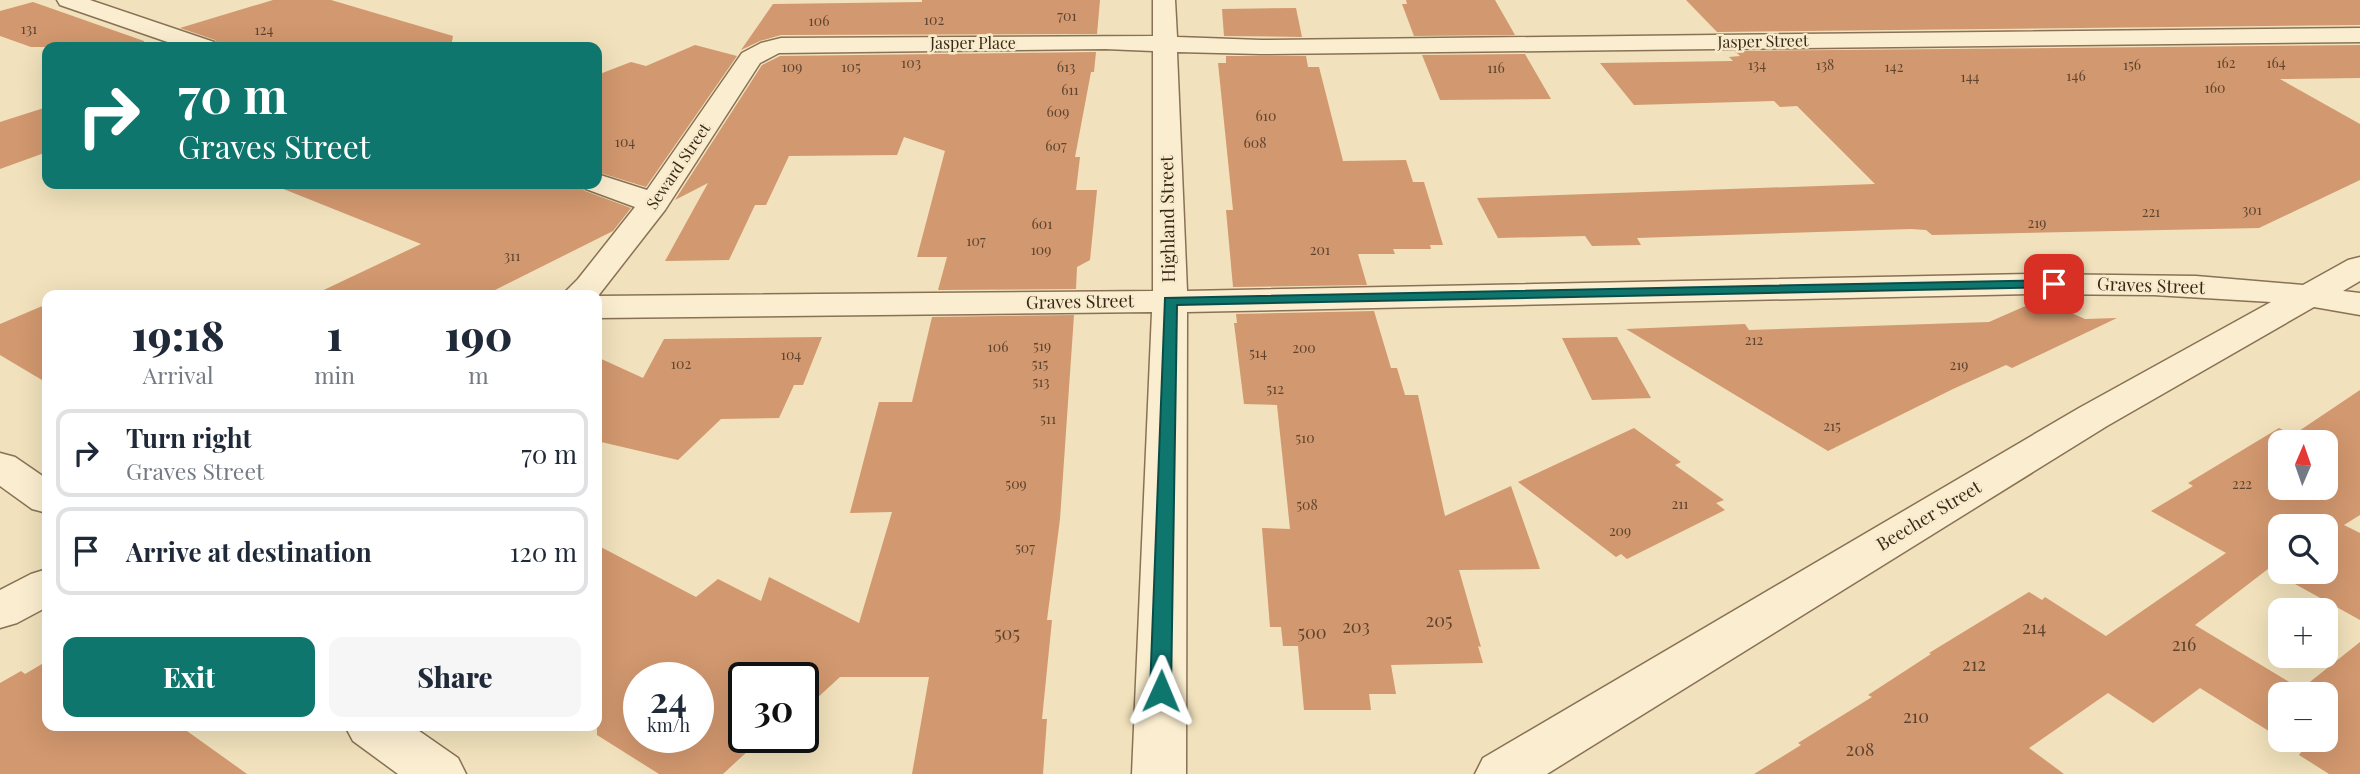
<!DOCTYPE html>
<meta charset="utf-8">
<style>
:root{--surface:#fff;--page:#f6f6f7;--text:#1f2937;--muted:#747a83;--line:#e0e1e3;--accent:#0f766e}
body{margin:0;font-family:"Playfair Display",serif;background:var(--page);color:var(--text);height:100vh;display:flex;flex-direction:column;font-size:26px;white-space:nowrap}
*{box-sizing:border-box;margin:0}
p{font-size:23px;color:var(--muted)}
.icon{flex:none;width:38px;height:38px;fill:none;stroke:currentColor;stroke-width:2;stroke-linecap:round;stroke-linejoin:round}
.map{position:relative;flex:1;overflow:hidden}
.details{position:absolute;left:42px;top:290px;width:560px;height:441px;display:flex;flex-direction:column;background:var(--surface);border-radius:14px;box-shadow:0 7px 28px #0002}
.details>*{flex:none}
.banner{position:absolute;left:42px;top:42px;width:560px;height:147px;border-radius:14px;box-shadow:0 7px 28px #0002;background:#0f766e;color:#fff;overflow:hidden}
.needle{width:46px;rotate:2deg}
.tools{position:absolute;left:2268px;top:430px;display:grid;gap:14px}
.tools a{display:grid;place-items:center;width:70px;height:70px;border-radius:14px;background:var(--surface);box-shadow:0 7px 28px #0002;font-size:35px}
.speed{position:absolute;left:623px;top:662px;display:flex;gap:14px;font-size:35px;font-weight:700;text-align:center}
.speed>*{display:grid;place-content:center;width:91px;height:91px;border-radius:50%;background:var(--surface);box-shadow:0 7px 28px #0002;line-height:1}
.speed small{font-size:18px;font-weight:400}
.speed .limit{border:4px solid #111;border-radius:10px;background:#fff;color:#111}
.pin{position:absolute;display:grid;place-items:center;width:60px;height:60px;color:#fff;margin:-30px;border-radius:14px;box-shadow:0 4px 10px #0006}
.me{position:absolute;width:77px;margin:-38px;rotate:1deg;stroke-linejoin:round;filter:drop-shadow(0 0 5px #0008)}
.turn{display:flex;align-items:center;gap:24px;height:147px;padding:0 21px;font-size:32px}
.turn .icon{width:91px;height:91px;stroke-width:2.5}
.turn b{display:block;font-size:49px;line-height:60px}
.eta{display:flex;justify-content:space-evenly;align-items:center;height:119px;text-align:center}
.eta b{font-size:42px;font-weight:800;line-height:49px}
.action{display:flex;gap:14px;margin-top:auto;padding:14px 21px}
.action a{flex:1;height:80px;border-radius:14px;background:var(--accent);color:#fff;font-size:28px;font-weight:800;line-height:80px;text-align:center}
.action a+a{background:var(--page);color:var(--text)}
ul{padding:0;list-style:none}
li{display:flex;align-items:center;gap:21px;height:88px;margin:0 14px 10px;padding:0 7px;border:4px solid var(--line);border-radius:14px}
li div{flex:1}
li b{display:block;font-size:26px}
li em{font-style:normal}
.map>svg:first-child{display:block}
.building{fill:#d2986f;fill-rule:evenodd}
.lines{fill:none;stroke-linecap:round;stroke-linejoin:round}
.street-casing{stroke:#897155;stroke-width:3}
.street{fill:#fbeed0;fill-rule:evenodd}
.route{fill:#0f766e;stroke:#0a4d48;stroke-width:2}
.labels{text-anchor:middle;stroke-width:5;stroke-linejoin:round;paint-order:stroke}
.number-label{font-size:14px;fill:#5e442f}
.far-street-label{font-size:16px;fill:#37281a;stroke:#f8ebcc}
.street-label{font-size:18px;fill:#37281a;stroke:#f8ebcc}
.near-number-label{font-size:18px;fill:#5e442f}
</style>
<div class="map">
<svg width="2360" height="774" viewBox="0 0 2360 774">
<rect width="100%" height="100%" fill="#f1e1bc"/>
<g class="building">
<polygon points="273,0 331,0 453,36 451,47 220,47 215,40 180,28"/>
<polygon points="922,0 1100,0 1097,34 781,35 760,41 741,50 773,4 922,2"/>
<polygon points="1406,0 1495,0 1515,35 1414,36 1402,4 1407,4"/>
<polygon points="1686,0 2360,0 2360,25 1717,32"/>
<polygon points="33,2 144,41 143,47 31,47 0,36 0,11"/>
<polygon points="1296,8 1302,37 1224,36 1222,9"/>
<polygon points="695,45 737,56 646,187 597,172 597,75 631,62 646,66"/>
<polygon points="2360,45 2360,78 2280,79 2360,124 2360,180 2259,228 1932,235 1926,230 1911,229 1637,238 1641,245 1592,246 1585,236 1498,238 1477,198 1875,184 1797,106 1780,107 1774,101 1634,105 1600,63 1733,61 1729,57 1740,56 1735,51"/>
<polygon points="1096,52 1094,72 1091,72 1075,157 1080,157 1076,190 1097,190 1090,260 1077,267 1076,289 938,290 947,257 917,257 945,151 904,137 897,155 789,156 766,205 755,205 729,260 665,261 708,183 675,200 762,65 780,56"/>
<polygon points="1525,54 1551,99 1440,100 1422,55"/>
<polygon points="1226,56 1306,56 1308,67 1319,67 1343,161 1406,160 1413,182 1424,182 1443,245 1430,245 1431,249 1393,249 1395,254 1358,254 1367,285 1233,287 1226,210 1233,210 1218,63 1226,63"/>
<polygon points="47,107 47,152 0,169 0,122"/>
<polygon points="276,184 579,184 585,191 631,208 613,231 483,296 311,296 421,244 276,186"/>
<polygon points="2046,297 2060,308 2085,319 2117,318 2012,368 2006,365 1953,389 1828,451 1626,329 1745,324 1749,330 1989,322"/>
<polygon points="47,304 47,383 0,355 0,324"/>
<polygon points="1374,311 1391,368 1397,368 1405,395 1418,395 1445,516 1511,486 1540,569 1459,570 1481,647 1478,646 1483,663 1391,665 1396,694 1369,694 1371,710 1304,710 1298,646 1283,646 1281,627 1270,627 1262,528 1290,529 1277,405 1244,404 1234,323 1237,323 1236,314"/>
<path d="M1074,315L1060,519L1047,620H1052L1042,719H1047L1043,774H912L929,677H840L803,711V677H744V737H763L723,774H659L597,735V545L696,597L718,579L761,601L769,577L859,623L892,512L850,513L879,402H912L932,317ZM639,677H698V737H639Z"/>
<polygon points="822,337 803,385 794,385 779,418 721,419 678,460 597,441 597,357 643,378 664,339"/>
<polygon points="1617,337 1651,398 1592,400 1562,338"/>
<path d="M2360,390V515L2344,525L2360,533V620L2268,569L2195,625L2301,689L2360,642V774H2329L2299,755L2302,751L2284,740H2326V695H2280V738L2200,688L2153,723L2108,693L2029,748L2064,774H1754L1801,745L1798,743L1872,697L1868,695L1931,654L1929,653L2029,592L2042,600L2045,597L2106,636L2226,553L2151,511L2193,486L2188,483L2279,428L2293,435ZM2280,443H2326V488H2280ZM2280,527H2326V572H2280Z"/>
<polygon points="1634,428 1681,462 1675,465 1724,500 1716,503 1725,510 1627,559 1621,554 1616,557 1518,482"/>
<polygon points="47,661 47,726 180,726 247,774 0,774 0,683 21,671 25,674"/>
</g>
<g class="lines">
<g class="street-casing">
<g id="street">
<polygon points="57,0 90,0 214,42 217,47 182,47 60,5"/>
<path d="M1153,0H1175L1177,37L1261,40L2360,28V42L1261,54L1177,52L1187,291L2030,274L2196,276L2303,285L2348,260L2360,257V281L2343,291L2360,293V315L2314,307L2107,426L1547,774H1475L1483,758L2079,408L2271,302L2154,295L2030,294L1187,312L1186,774H1132L1152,312L597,318V296H561L578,279L635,207L586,189L582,184H597V174L647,190L742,53L761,43L781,38L1153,36ZM1105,49L1153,51V291L598,296L665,210L760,63L779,53Z"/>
<polygon points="0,453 15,457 47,479 47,513 32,509 0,486"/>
<polygon points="47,569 47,607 17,623 0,628 0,590 31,574"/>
<polygon points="345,726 412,726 458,758 466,774 398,774 353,741"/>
</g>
</g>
<use href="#street" class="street"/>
</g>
<polygon class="route" points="2054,280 2062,284 2060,287 1177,305 1171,691 1168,696 1161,699 1153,696 1150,691 1165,298"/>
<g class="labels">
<g class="number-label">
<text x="1067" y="21">701</text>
<text x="934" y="25">102</text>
<text x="819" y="26">106</text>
<text x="29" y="34">131</text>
<text x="264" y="35">124</text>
<text x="911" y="68">103</text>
<text x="2226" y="68">162</text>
<text x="2276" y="68">164</text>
<text x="1757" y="70">134</text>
<text x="1825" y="70">138</text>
<text x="2132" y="70">156</text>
<text x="792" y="72">109</text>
<text x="851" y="72">105</text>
<text x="1066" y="72">613</text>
<text x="1894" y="72">142</text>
<text x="1496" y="73">116</text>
<text x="2076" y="81">146</text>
<text x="1970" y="82">144</text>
<text x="2215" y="93">160</text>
<text x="1070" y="95">611</text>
<text x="1058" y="117">609</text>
<text x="1266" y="121">610</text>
<text x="625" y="147">104</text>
<text x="1255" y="148">608</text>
<text x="1056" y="151">607</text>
<text x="2252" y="215">301</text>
<text x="2151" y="217">221</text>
<text x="2037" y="228">219</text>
<text x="1042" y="229">601</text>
<text x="976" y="246">107</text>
<text x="1041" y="255">109</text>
<text x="1320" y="255">201</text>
<text x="512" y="261">311</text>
<text x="1754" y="345">212</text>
<text x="1042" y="351">519</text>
<text x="998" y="352">106</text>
<text x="1304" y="353">200</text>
<text x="1258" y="358">514</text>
<text x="791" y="360">104</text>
<text x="681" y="369">102</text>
<text x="1040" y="369">515</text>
<text x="1959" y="370">219</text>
<text x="1041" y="387">513</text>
<text x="1275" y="394">512</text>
<text x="1048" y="424">511</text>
<text x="1832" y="431">215</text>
<text x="1305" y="443">510</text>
<text x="1016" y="489">509</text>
<text x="2242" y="489">222</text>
<text x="1680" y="509">211</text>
<text x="1307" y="510">508</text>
<text x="1620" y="536">209</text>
<text x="1025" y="553">507</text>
</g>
<g class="far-street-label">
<text transform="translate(1763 41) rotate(-1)" y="6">Jasper Street</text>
<text x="973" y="49">Jasper Place</text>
<text transform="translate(678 166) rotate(-56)" y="6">Seward Street</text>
</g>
<g class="street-label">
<text transform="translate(1168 219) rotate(-91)" y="6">Highland Street</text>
<text transform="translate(2151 286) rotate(2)" y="6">Graves Street</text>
<text transform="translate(1080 302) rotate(-1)" y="6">Graves Street</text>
<text transform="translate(1929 516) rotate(-31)" y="6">Beecher Street</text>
</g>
<g class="near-number-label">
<text x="1439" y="627">205</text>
<text x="1356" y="633">203</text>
<text x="2034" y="634">214</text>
<text x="1312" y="639">500</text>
<text x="1007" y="640">505</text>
<text x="2184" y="651">216</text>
<text x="1974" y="671">212</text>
<text x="1916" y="723">210</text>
<text x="1860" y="756">208</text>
</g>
</g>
</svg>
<div class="tools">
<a><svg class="needle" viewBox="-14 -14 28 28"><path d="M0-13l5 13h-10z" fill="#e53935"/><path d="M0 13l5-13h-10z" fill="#747a83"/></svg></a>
<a><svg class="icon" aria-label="search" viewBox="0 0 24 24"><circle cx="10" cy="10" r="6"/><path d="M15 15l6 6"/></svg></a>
<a>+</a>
<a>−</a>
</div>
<div class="speed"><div>24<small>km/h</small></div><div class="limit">30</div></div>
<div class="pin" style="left:2054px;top:284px;background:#d93025"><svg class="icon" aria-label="arrive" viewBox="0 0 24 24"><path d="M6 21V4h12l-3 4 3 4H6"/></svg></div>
<svg class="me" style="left:1161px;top:691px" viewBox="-20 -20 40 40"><path d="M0-17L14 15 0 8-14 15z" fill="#0f766e" stroke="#fff" stroke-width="4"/></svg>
<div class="banner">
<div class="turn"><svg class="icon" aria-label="right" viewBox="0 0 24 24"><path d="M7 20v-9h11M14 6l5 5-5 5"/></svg><div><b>70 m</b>Graves Street</div></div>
</div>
<section class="details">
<div class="eta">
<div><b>19:18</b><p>Arrival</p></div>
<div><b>1</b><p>min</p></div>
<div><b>190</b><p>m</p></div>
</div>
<ul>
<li><svg class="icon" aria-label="right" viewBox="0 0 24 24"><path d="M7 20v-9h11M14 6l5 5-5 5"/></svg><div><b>Turn right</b><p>Graves Street</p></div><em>70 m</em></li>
<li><svg class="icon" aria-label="arrive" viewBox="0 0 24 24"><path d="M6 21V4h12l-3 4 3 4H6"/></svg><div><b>Arrive at destination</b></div><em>120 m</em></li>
</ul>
<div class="action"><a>Exit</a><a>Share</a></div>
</section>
</div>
